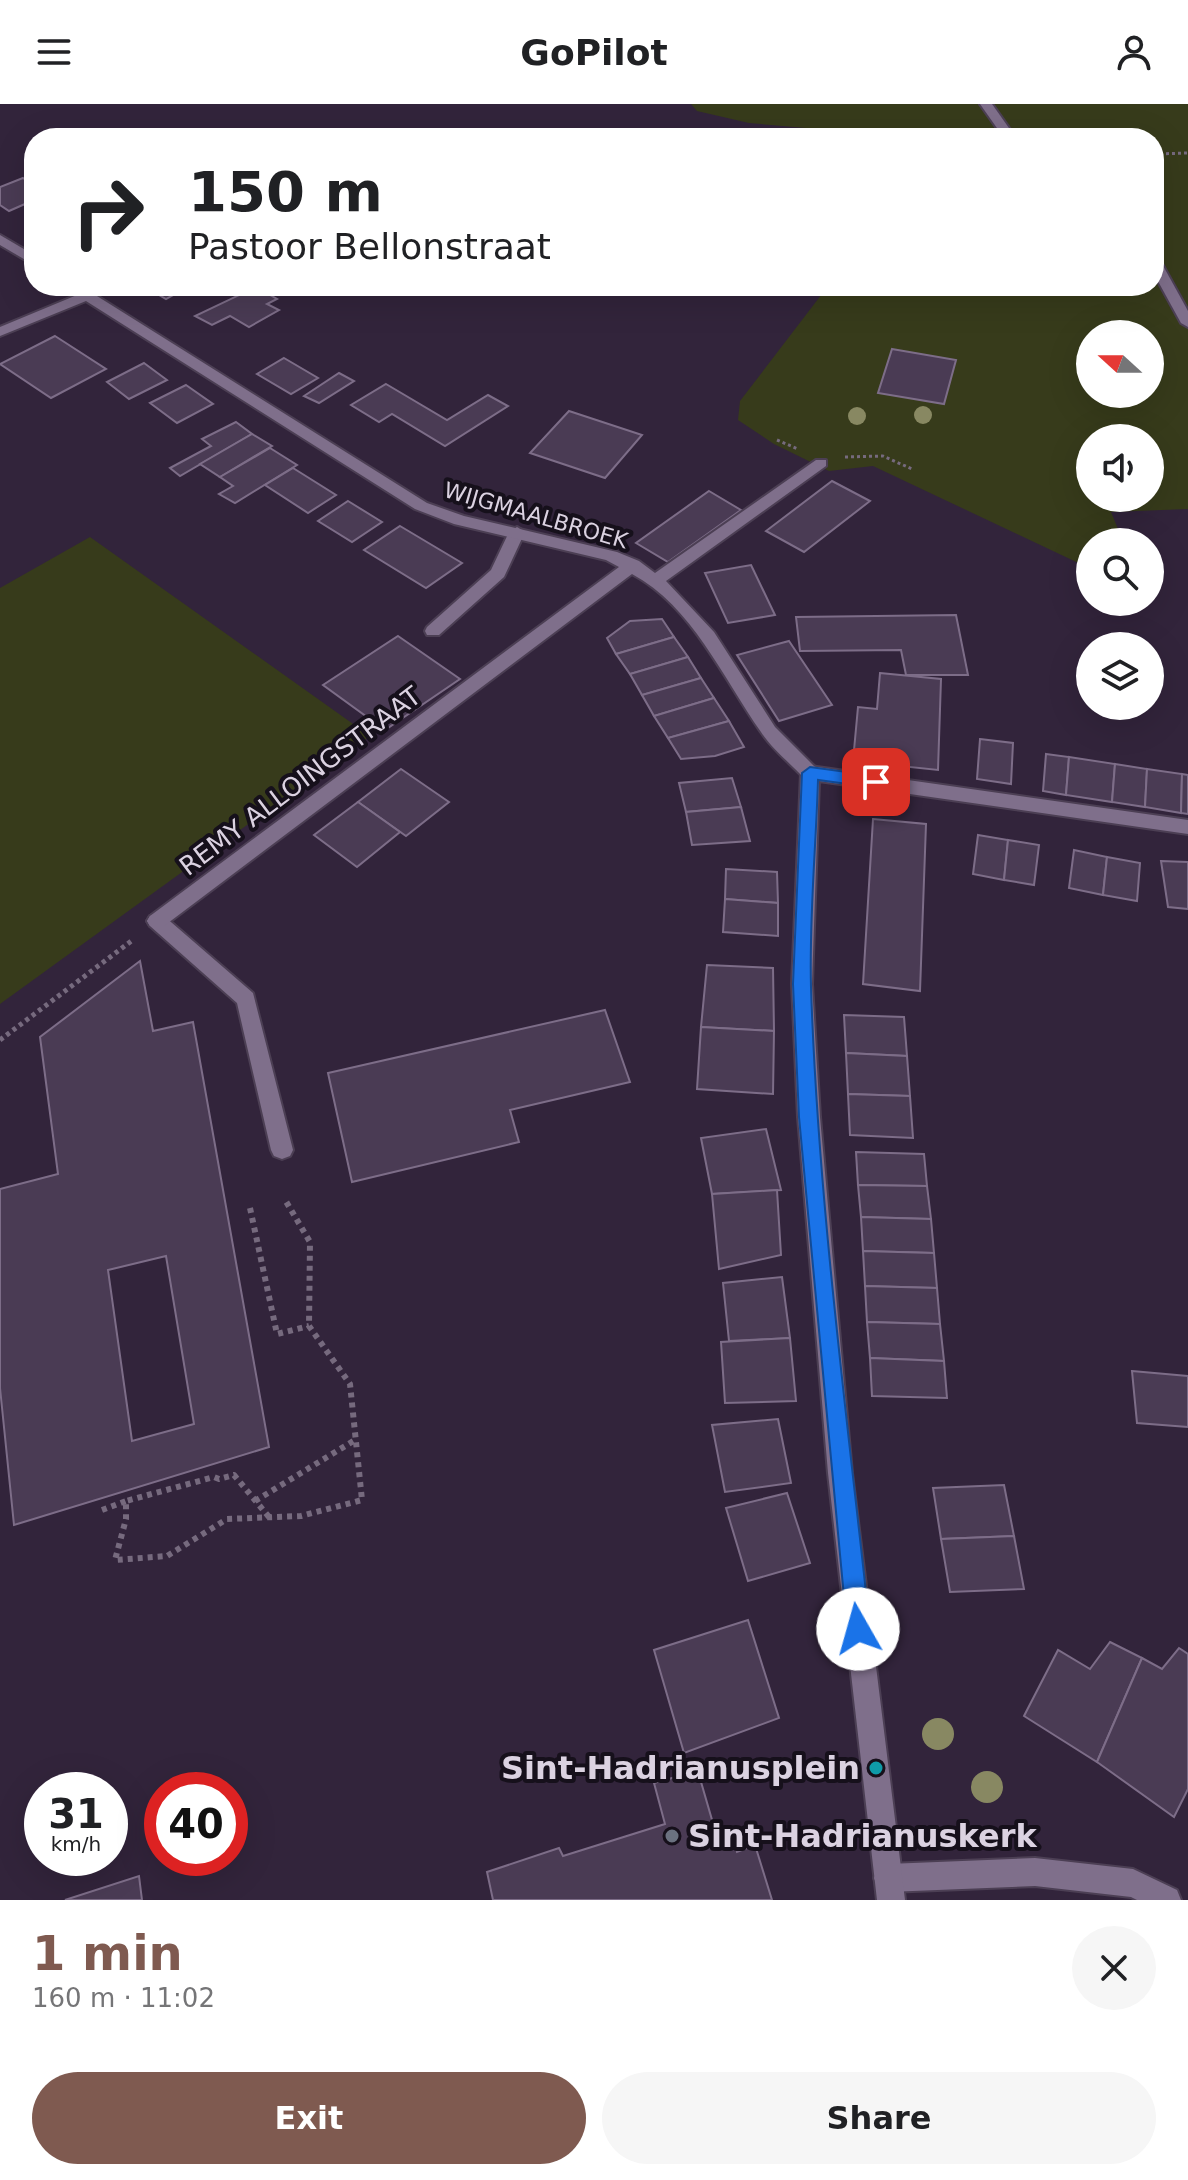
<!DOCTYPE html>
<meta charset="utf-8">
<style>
:root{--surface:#fff;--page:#f6f6f6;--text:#202124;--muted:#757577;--accent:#7f5a50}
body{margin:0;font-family:"DejaVu Sans",sans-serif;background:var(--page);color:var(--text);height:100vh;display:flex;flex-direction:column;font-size:30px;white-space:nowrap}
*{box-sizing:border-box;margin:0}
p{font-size:26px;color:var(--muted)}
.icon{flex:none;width:44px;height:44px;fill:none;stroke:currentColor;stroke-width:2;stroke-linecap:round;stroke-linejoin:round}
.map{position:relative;height:1796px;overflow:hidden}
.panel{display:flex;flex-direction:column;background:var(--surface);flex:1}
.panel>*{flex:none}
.hud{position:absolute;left:24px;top:24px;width:1140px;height:168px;border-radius:32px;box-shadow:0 8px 32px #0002;background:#fff;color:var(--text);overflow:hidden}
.needle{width:52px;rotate:291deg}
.buttons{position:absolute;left:1076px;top:216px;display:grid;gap:16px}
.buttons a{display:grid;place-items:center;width:88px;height:88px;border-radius:50%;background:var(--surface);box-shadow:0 8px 32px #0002;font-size:40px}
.speed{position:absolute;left:24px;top:1668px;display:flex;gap:16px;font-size:40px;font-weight:700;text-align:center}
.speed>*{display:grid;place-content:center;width:104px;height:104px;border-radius:50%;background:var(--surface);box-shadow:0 8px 32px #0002;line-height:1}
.speed small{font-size:20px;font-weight:400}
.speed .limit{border:12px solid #d22;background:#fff;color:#111}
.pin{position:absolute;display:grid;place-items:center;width:68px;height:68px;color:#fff;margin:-34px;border-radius:16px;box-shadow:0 4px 12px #0006}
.me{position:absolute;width:88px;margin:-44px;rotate:353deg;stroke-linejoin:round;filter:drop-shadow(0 0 6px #0008)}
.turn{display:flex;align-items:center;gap:28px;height:168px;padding:0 32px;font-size:36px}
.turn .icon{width:104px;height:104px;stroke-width:2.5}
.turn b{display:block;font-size:56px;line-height:68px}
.round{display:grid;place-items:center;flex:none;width:84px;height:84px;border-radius:42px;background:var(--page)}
.headline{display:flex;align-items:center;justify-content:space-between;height:136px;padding:0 32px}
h1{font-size:48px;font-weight:800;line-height:60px;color:var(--accent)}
.action{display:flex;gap:16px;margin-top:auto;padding:16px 32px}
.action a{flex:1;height:92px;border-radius:48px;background:var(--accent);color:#fff;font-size:32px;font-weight:800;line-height:92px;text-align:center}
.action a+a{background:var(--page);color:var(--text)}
header{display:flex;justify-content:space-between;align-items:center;height:104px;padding:0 32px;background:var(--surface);font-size:36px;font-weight:800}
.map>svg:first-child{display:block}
.green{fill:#373b1b;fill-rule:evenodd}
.building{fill:#4a3b54;stroke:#7d6d88;stroke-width:2;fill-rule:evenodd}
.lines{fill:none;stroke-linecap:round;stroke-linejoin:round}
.lane-casing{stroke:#4c3f54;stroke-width:4}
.street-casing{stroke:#4c3f54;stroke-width:4}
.secondary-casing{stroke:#4c3f54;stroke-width:4}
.path-far2{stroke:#766a7e;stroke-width:3;stroke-dasharray:3 3;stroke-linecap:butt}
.path-far1{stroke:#766a7e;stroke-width:5;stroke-dasharray:4 4;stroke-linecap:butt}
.path{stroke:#766a7e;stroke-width:6;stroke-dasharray:5 5;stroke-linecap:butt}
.lane{fill:#7f6f8b;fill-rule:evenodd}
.street{fill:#7f6f8b;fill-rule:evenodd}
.secondary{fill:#7f6f8b;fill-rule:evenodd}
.tree{fill:#888862}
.route{fill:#1a73e8;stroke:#114b97;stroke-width:2}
.culture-dot{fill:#0f9aa8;stroke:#16101b;stroke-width:3}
.worship-dot{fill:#6b7280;stroke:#16101b;stroke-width:3}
.labels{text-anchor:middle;stroke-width:8;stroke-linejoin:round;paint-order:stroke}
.far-street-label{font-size:22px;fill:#dbd2e1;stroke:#16101b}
.street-label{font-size:26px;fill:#dbd2e1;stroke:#16101b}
.near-poi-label{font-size:32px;font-weight:bold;fill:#dbd2e1;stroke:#16101b;text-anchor:end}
</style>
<header><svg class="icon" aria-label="menu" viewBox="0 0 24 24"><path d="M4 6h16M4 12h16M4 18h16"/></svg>GoPilot<svg class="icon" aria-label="person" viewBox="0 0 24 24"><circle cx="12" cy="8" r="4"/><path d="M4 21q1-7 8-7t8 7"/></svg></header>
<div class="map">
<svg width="1188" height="1796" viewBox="0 0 1188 1796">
<rect width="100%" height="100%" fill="#32243b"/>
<g class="green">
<path d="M691,0H1188V405L1111,408L1123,437L1090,438L1089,464L873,362L829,367L774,340L738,316L740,297L828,182H1154V34H866L876,30L749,19L697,7ZM1090,230H1150V290H1090ZM1090,334H1150V394H1090Z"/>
<polygon points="90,433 370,632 0,900 0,484"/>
</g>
<g class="building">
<polygon points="23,74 34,82 34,96 9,107 0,101 0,83"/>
<polygon points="144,182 189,182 166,195"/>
<polygon points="256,183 277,195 267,200 279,206 249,223 230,212 212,221 195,212"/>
<polygon points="55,232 106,265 51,294 0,260"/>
<polygon points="892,245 956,256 944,300 878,289"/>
<polygon points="284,254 318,274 291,290 257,270"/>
<polygon points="144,259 167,276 129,295 107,278"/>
<polygon points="339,269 354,277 319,299 304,292"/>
<polygon points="386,280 447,316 488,291 508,302 445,342 392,310 379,318 351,301"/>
<polygon points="186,281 213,300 177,319 150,299"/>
<polygon points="569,307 642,331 605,374 530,349"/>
<polygon points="236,318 252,330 180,372 170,364 211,342 202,335"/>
<polygon points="252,330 272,342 220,373 200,360"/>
<polygon points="270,344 297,361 235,399 219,390 233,382 220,373"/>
<polygon points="293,364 336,391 308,409 265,381"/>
<polygon points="832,377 870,397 804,448 766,427"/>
<polygon points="709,387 741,406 668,458 636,439"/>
<polygon points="348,397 382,418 352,438 318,417"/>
<polygon points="400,422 462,459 426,484 364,446"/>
<polygon points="751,461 775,511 728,519 705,469"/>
<polygon points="956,511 968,571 906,571 901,546 800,547 796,513"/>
<polygon points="662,515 674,533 616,550 607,534 630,517"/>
<polygon points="398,532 460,575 385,626 323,581"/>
<polygon points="674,533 688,553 630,570 616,550"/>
<polygon points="789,537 832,601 779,617 737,551"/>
<polygon points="688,553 701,574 642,591 630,570"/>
<polygon points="880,569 941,575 938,666 853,657 858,603 877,605"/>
<polygon points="701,574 714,594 654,612 642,591"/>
<polygon points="714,594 729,617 668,634 654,612"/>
<polygon points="729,617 744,643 715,652 681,655 668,634"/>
<polygon points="980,635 1013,639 1011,680 977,675"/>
<polygon points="1046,650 1069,653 1066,691 1043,687"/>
<polygon points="1069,653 1115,660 1112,698 1066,691"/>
<polygon points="1115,660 1147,665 1145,703 1112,698"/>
<polygon points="401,665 449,698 406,732 358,698"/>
<polygon points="1147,665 1182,670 1181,709 1145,703"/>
<polygon points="1182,670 1188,671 1188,710 1181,709"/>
<polygon points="732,674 741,703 686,708 679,679"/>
<polygon points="358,698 400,728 357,763 314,731"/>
<polygon points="741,703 750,737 692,741 686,708"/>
<polygon points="873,715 926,720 920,887 863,880"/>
<polygon points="978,731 1008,736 1004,776 973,770"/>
<polygon points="1008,736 1039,741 1034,781 1004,776"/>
<polygon points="1074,746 1107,753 1103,791 1069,784"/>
<polygon points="1107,753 1140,759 1137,797 1103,791"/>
<polygon points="1161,757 1188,758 1188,805 1168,803"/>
<polygon points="726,765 777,768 778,799 725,795"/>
<polygon points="725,795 778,799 778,832 723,828"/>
<path d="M140,857L153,927L193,918L269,1343L14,1421L0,1284V1085L58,1070L40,933ZM166,1152L194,1320L132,1337L108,1166Z"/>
<polygon points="707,861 773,864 774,927 701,923"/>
<polygon points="605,906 630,978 510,1006 519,1038 352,1078 328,969"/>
<polygon points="844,911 904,913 907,952 846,949"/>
<polygon points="701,923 774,927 773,990 697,985"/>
<polygon points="846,949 907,952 910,992 848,990"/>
<polygon points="848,990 910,992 913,1034 850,1031"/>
<polygon points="766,1025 781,1086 712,1090 701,1034"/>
<polygon points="856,1048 924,1050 927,1082 858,1081"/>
<polygon points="858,1081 927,1082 931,1115 861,1113"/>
<polygon points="777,1086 781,1151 719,1165 712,1090"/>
<polygon points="861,1113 931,1115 934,1149 863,1147"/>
<polygon points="863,1147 934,1149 937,1184 865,1182"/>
<polygon points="782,1173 790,1234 729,1237 723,1179"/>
<polygon points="865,1182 937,1184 940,1220 867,1218"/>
<polygon points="867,1218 940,1220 944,1257 870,1254"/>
<polygon points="790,1234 796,1297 725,1299 721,1238"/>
<polygon points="870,1254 944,1257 947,1294 872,1292"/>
<polygon points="1132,1267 1188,1272 1188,1323 1137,1319"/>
<polygon points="778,1315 791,1379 725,1388 712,1321"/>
<polygon points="1004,1381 1014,1432 941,1435 933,1384"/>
<polygon points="787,1389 810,1459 748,1477 726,1404"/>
<polygon points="1014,1432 1024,1485 950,1488 941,1435"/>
<polygon points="748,1516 779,1614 684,1649 654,1546"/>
<polygon points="1110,1538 1142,1554 1097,1658 1024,1612 1058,1546 1090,1565"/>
<polygon points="1179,1544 1188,1550 1188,1685 1174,1713 1097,1658 1142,1554 1162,1565"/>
<polygon points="701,1666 702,1669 699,1671 717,1733 726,1729 734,1732 737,1748 755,1741 772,1796 493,1796 487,1768 559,1744 563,1752 665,1720 654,1679"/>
<polygon points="139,1772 142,1796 65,1796"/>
</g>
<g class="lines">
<g class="lane-casing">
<g id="lane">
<polygon points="980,0 992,0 1016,34 1004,34"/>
<polygon points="1154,154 1161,158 1188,207 1188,223 1181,219 1154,170"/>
<polygon points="517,423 525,428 504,473 439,531 427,531 425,527 427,523 491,466 509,428"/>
<polygon points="157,809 164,812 253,889 293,1046 290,1052 282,1055 274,1052 271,1046 237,899 150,822 147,817 150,812"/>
</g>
</g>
<g class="street-casing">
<g id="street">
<polygon points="0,131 34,151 34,161 0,141"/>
<path d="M65,182H81L427,399L464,412L617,448L639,457L655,469L816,356H826V362L666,477L714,528L775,623L816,664L819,669L816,674H804C790,659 772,645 761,628C723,574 692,502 632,470L164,822H150L147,817L150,812L619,463L606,456L454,420L415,405L86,197L0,232V223L77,191Z"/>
<polygon points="1035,1754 1133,1765 1177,1786 1181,1796 1137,1796 1131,1793 1035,1782 888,1788 878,1784 874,1774 878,1764 888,1760"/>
</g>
</g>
<g class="secondary-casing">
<polygon id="secondary" points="810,662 1188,716 1188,730 819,677 812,880 820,1013 852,1369 905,1796 877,1796 828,1369 798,1013 792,880 801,669"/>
</g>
<g class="path-far2">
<polyline points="1154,50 1188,49"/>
<polyline points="777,336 798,345"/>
<polyline points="845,353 883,352 912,365"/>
</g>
<polyline class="path-far1" points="0,936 134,835"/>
<g class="path">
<polyline points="250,1104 277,1230 309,1222"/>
<polyline points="255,1397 355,1336"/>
<polyline points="102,1406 126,1397"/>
<polyline points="269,1413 234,1371 219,1375 214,1373 126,1397 126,1415 115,1456 167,1452 227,1415 301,1412 362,1396 350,1280 309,1222 310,1138 284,1094"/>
</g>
<use href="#lane" class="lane"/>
<use href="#street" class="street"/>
<use href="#secondary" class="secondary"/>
</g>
<g class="tree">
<circle cx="923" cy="311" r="9"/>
<circle cx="857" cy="312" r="9"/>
<circle cx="938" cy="1630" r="16"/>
<circle cx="987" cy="1683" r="16"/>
</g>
<path class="route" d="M810,663L876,672L884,678L876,684L818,676C816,744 809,814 811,883C818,1097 847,1311 870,1525L866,1533L858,1536L850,1533L847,1525L799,1013L793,880L802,669Z"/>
<circle class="culture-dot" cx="876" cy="1664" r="8"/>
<circle class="worship-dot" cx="672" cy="1732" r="8"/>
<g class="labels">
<g class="far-street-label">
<text transform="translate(536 411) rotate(16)" y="8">WIJGMAALBROEK</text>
</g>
<g class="street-label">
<text transform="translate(300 677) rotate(-37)" y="9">REMY ALLOINGSTRAAT</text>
</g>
<g class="near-poi-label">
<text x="860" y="1675">Sint-Hadrianusplein</text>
<text x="688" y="1743" text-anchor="start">Sint-Hadrianuskerk</text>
</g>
</g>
</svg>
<div class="buttons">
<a><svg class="needle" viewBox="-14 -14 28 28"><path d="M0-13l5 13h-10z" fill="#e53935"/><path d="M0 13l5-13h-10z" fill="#757577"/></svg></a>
<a><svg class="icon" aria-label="sound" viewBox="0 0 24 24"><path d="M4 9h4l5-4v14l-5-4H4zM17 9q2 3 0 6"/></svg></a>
<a><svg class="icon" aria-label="search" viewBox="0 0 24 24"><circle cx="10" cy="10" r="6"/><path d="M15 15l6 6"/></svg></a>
<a><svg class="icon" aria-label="layers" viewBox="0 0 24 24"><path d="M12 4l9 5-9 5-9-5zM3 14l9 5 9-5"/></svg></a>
</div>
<div class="speed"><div>31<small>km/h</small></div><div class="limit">40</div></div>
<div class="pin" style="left:876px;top:678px;background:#d93025"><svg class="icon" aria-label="arrive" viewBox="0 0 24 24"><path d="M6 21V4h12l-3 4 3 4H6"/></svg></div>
<svg class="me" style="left:858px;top:1525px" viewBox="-20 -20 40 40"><circle r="19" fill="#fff"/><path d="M0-13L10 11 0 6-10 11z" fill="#1a73e8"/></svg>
<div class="hud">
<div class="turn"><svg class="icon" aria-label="right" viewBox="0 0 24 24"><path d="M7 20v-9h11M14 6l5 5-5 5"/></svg><div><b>150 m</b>Pastoor Bellonstraat</div></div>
</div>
</div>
<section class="panel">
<div class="headline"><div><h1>1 min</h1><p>160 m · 11:02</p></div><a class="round"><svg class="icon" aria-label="close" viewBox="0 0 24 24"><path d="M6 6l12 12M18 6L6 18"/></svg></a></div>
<div class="action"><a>Exit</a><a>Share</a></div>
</section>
